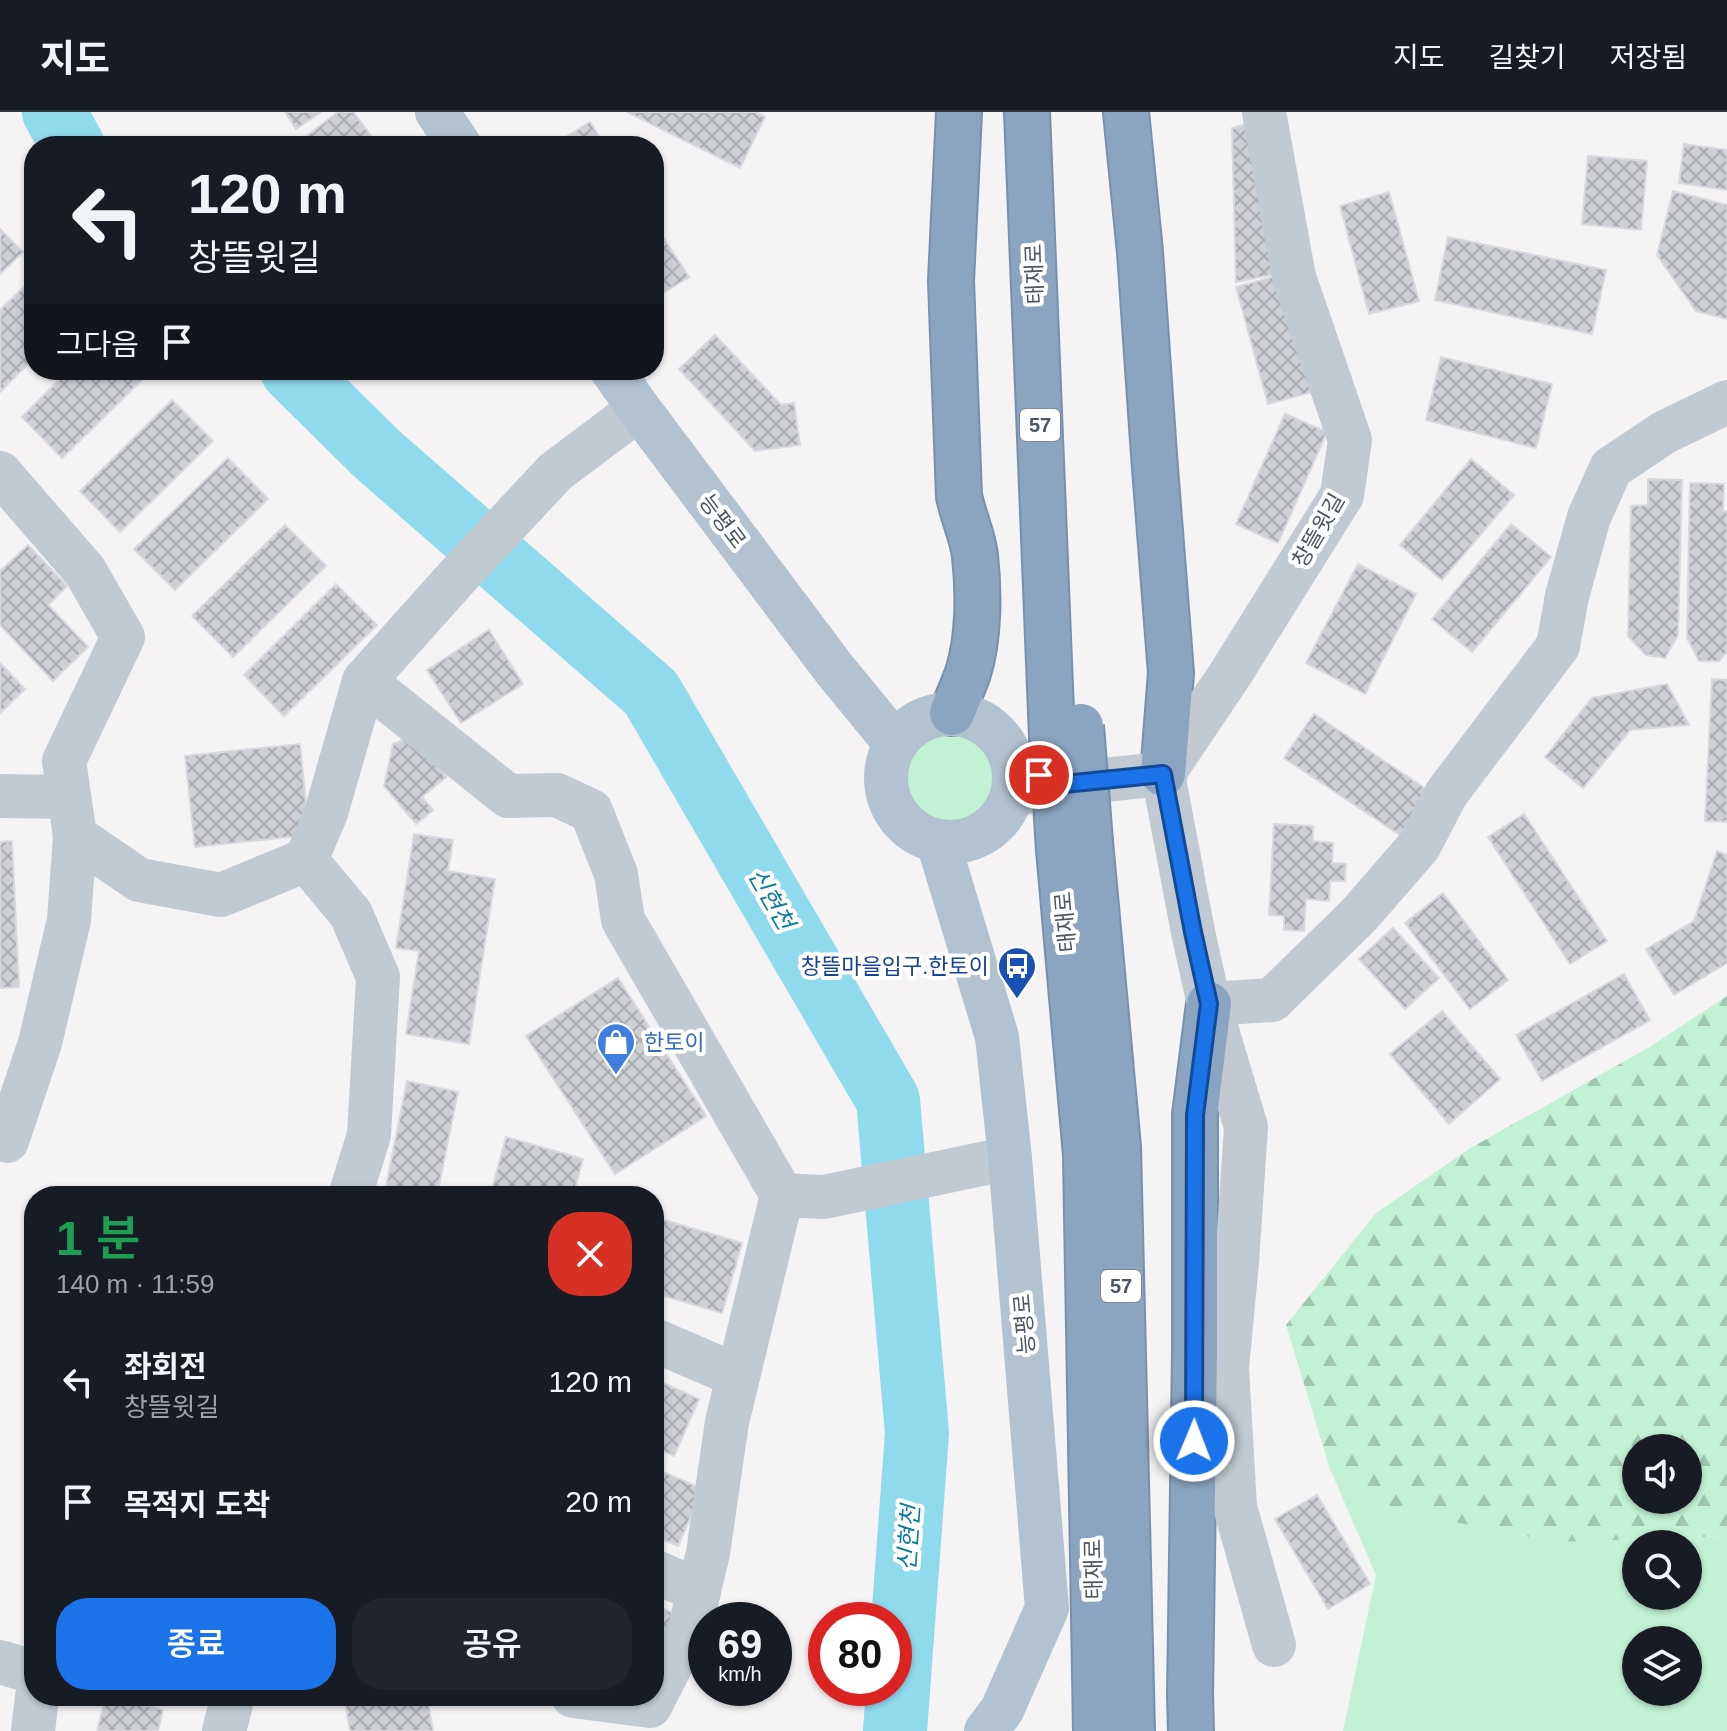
<!DOCTYPE html>
<html lang="ko">
<meta charset="utf-8">
<style>
:root{--surface:#171b24;--page:#20242c;--text:#f1f3f6;--muted:#9ea1a6;--line:#363941;--accent:#1a73e8}
body{margin:0;font-family:Arial,"Noto Sans KR",sans-serif;background:var(--page);color:var(--text);height:100vh;display:flex;flex-direction:column;font-size:30px;white-space:nowrap}
*{box-sizing:border-box;margin:0}
p{font-size:26px;color:var(--muted)}
.icon{flex:none;width:44px;height:44px;fill:none;stroke:currentColor;stroke-width:2;stroke-linecap:round;stroke-linejoin:round}
.map{position:relative;flex:1;overflow:hidden}
.drawer{position:absolute;left:24px;top:1074px;width:640px;height:520px;display:flex;flex-direction:column;background:var(--surface);border-radius:32px;box-shadow:0 2px 6px #0004}
.drawer>*{flex:none}
.guide{position:absolute;left:24px;top:24px;width:640px;height:244px;border-radius:32px;box-shadow:0 2px 6px #0004;background:#171b24;color:var(--text);overflow:hidden}
.fabs{position:absolute;left:1622px;top:1322px;display:grid;gap:16px}
.fabs a{display:grid;place-items:center;width:80px;height:80px;border-radius:50%;background:var(--surface);box-shadow:0 2px 6px #0004;font-size:40px}
.speed{position:absolute;left:688px;top:1490px;display:flex;gap:16px;font-size:40px;font-weight:700;text-align:center}
.speed>*{display:grid;place-content:center;width:104px;height:104px;border-radius:50%;background:var(--surface);box-shadow:0 2px 6px #0004;line-height:1}
.speed small{font-size:20px;font-weight:400}
.speed .limit{border:12px solid #d22;background:#fff;color:#111}
.pin{position:absolute;display:grid;place-items:center;width:68px;height:68px;color:#fff;margin:-34px;border:4px solid #fff;border-radius:50%;box-shadow:0 2px 8px #0007}
.me{position:absolute;width:88px;margin:-44px;rotate:1deg;stroke-linejoin:round;filter:drop-shadow(0 0 6px #0008)}
.turn{display:flex;align-items:center;gap:28px;height:168px;padding:0 32px;font-size:36px}
.turn .icon{width:104px;height:104px;stroke-width:2.5}
.turn b{display:block;font-size:56px;line-height:68px}
.then{display:flex;align-items:center;height:76px;padding:0 32px;background:#0003;gap:16px;font-size:30px}
.round{display:grid;place-items:center;flex:none;width:84px;height:84px;border-radius:32px;background:var(--page)}
.overview{display:flex;align-items:center;justify-content:space-between;height:136px;padding:0 32px}
h1{font-size:48px;font-weight:600;line-height:60px;color:#1e9e55}
.action{display:flex;gap:16px;margin-top:auto;padding:16px 32px}
.action a{flex:1;height:92px;border-radius:32px;background:var(--accent);color:#fff;font-size:32px;font-weight:600;line-height:92px;text-align:center}
.action a+a{background:var(--page);color:var(--text)}
ul{padding:0;list-style:none}
li{display:flex;align-items:center;gap:24px;height:120px;padding:0 32px}
li div{flex:1}
li b{display:block;font-size:30px}
li em{font-style:normal}
header{display:flex;align-items:center;gap:48px;box-sizing:border-box;height:112px;padding:0 40px;background:var(--surface);border-bottom:2px solid var(--line)}
header strong{font-size:38px}
nav{display:flex;gap:44px;margin-inline-start:auto;font-size:28px}
.map>svg:first-child{display:block}
.grass{fill:#c3f1d5;fill-rule:evenodd}
.forest{fill:url(#forest-firs);fill-rule:evenodd}
.lines{fill:none;stroke-linecap:round;stroke-linejoin:round}
.river{stroke:#90daee;stroke-width:64}
.building{fill:url(#building-cross-hatch);stroke:#d7d9de;stroke-width:2}
.highway-casing{stroke:#7690ad;stroke-width:48}
.minor{stroke:#c1cad2;stroke-width:44}
.major{stroke:#b3c2d1;stroke-width:44}
.highway{stroke:#8ba5c1;stroke-width:44}
.highway-bridge-casing{stroke:#7690ad;stroke-width:48;stroke-linecap:butt}
.highway-bridge{stroke:#8ba5c1;stroke-width:44}
.route-casing{stroke:#114b97;stroke-width:20}
.route{stroke:#1a73e8;stroke-width:14}
.labels{text-anchor:middle;stroke-width:8;stroke-linejoin:round;paint-order:stroke}
.shield{fill:#fff;stroke:#808990;stroke-width:2}
.shield-label{font-size:20px;font-weight:bold;fill:#4a5661}
.street-label{font-size:22px;fill:#4a5661;stroke:#fff}
.transit-label{font-size:22px;fill:#164399;stroke:#fff;text-anchor:end}
.shop-label{font-size:22px;fill:#366cbe;stroke:#fff;text-anchor:start}
.water-label{font-size:24px;font-style:italic;fill:#0c7c9b;stroke:#fff}
</style>
<header>
<strong>지도</strong>
<nav><a>지도</a><a>길찾기</a><a>저장됨</a></nav>
</header>
<div class="map">
<svg width="1727" height="1619" viewBox="0 0 1727 1619">
<defs>
<pattern id="forest-firs" width="22" height="20" patternUnits="userSpaceOnUse" patternTransform="scale(2)"><rect width="22" height="20" fill="#c3f1d5"/><path d="M5 1l3.5 6h-7zM16 11l3.5 6h-7z" fill="#a0c6b0"/></pattern>
<pattern id="building-cross-hatch" width="8" height="8" patternUnits="userSpaceOnUse" patternTransform="scale(2)"><rect width="8" height="8" fill="#cdcfd5"/><path d="M0 0l8 8M0 8l8-8" fill="none" stroke="#a8abb0"/></pattern>
</defs>
<rect width="100%" height="100%" fill="#f5f3f3"/>
<g class="grass">
<circle cx="951" cy="667" r="47"/>
<path d="M1330,1357L1393,1398L1556,1430L1727,1424V1619H1343L1376,1463ZM1636,1432H1688V1484H1636ZM1636,1528H1688V1580H1636Z"/>
</g>
<path class="forest" d="M1727,884V1424L1556,1430L1393,1398L1330,1357L1286,1213L1376,1101L1469,1037L1648,936ZM1636,1336H1688V1388H1636Z"/>
<g class="lines">
<g class="river">
<polyline points="54,0 73,34"/>
<polyline points="292,258 377,342 651,581 888,988 917,1321 895,1619"/>
</g>
</g>
<g class="building">
<polygon points="285,0 321,0 296,17"/>
<polygon points="338,0 353,0 379,34 299,34 297,31"/>
<polygon points="627,0 756,0 765,5 740,56"/>
<polygon points="590,10 605,34 551,34"/>
<polygon points="1251,11 1285,160 1236,170 1232,16"/>
<polygon points="1684,32 1727,38 1727,78 1679,71"/>
<polygon points="1588,44 1647,49 1641,118 1582,112"/>
<polygon points="1673,79 1727,93 1727,207 1696,199 1657,143"/>
<polygon points="1389,80 1419,189 1369,202 1340,94"/>
<polygon points="654,111 689,165 654,187"/>
<polygon points="0,117 23,140 0,162"/>
<polygon points="1448,125 1606,158 1592,222 1435,188"/>
<polygon points="1280,163 1312,280 1268,292 1236,175"/>
<polygon points="34,165 34,246 0,280 0,198"/>
<polygon points="715,223 781,293 794,291 800,333 755,339 679,257"/>
<polygon points="1441,245 1552,272 1536,336 1426,308"/>
<polygon points="69,258 152,258 62,346 22,305"/>
<polygon points="172,288 213,329 120,420 80,379"/>
<polygon points="1285,302 1327,320 1278,431 1236,412"/>
<polygon points="228,346 268,387 175,478 134,437"/>
<polygon points="1471,347 1514,383 1442,468 1400,433"/>
<polygon points="1648,367 1682,368 1678,523 1665,546 1646,543 1628,524 1631,394 1648,393"/>
<polygon points="1690,371 1724,372 1723,399 1727,399 1727,540 1719,549 1699,549 1687,526"/>
<polygon points="1511,412 1551,445 1472,540 1432,507"/>
<polygon points="285,413 326,454 233,545 192,504"/>
<polygon points="28,433 67,474 48,493 88,535 53,569 0,513 0,459"/>
<polygon points="1358,452 1416,482 1365,582 1306,551"/>
<polygon points="336,472 377,513 284,604 244,563"/>
<polygon points="489,518 523,572 461,611 427,558"/>
<polygon points="0,551 25,577 0,601"/>
<polygon points="1712,567 1727,568 1727,710 1705,709"/>
<polygon points="1667,572 1689,613 1630,618 1583,676 1545,645 1592,586"/>
<polygon points="1314,602 1429,679 1400,723 1284,646"/>
<polygon points="412,624 446,665 422,685 433,698 416,712 384,674 393,632"/>
<polygon points="300,632 309,723 195,735 185,644"/>
<polygon points="1524,702 1607,829 1570,852 1488,725"/>
<polygon points="1274,712 1313,714 1313,729 1333,731 1332,751 1346,752 1345,769 1330,769 1329,789 1306,787 1304,819 1284,818 1284,804 1269,803"/>
<polygon points="414,722 453,728 448,759 495,767 469,932 406,922 419,839 396,836"/>
<polygon points="12,729 19,875 0,876 0,730"/>
<polygon points="1717,739 1727,743 1727,851 1674,883 1646,837 1694,809"/>
<polygon points="1443,781 1508,868 1470,897 1405,811"/>
<polygon points="1393,816 1439,866 1405,897 1359,847"/>
<polygon points="1624,862 1650,908 1542,969 1516,923"/>
<polygon points="618,866 706,1004 615,1062 526,924"/>
<polygon points="1442,899 1500,967 1449,1012 1390,942"/>
<polygon points="407,969 458,980 437,1084 384,1084"/>
<polygon points="506,1025 583,1047 573,1084 490,1084"/>
<polygon points="654,1105 742,1131 722,1201 654,1181"/>
<polygon points="654,1267 699,1287 674,1344 654,1335"/>
<polygon points="654,1356 703,1377 678,1434 654,1424"/>
<polygon points="1317,1383 1370,1472 1328,1497 1275,1407"/>
<polygon points="654,1492 677,1503 654,1557"/>
<polygon points="106,1584 112,1584 163,1598 158,1619 97,1619"/>
<polygon points="344,1584 427,1584 433,1619 350,1619"/>
</g>
<g class="lines">
<g class="highway-casing">
<g id="highway">
<polyline points="1027,0 1052,625"/>
<polyline points="1126,0 1140,140 1154,343 1171,561 1163,662"/>
<path d="M952,601C957,588 963,575 968,561C979,526 979,480 975,444C973,425 963,404 959,384L951,169L959,0"/>
<polyline points="1090,730 1118,1035 1132,1619"/>
<polyline points="1059,738 1086,1043 1096,1619"/>
<polyline points="1191,1619 1190,1583 1195,1241 1195,1003 1209,892"/>
</g>
</g>
<g class="minor">
<polyline points="0,361 85,459 123,525 64,649 75,724 69,808 40,931 7,1029"/>
<polyline points="364,569 508,684 557,683 591,699 616,762 623,808 782,1083 824,1085 1010,1046"/>
<polyline points="1163,662 1193,820 1209,892 1246,1015 1237,1150 1227,1256 1235,1395 1274,1533"/>
<polyline points="1013,683 1064,672 1163,662 1231,561 1342,383 1350,328 1294,165 1264,0"/>
<polyline points="0,684 69,685"/>
<polyline points="75,724 139,768 221,783 306,748 326,701 364,569 458,464 555,360 639,297"/>
<polyline points="306,748 351,802 378,865 369,1023 350,1084"/>
<polyline points="1209,892 1272,888 1359,803 1419,734 1446,682 1558,534 1567,484 1589,405 1611,356 1665,320 1727,290"/>
<polyline points="654,1228 738,1264"/>
<polyline points="654,1459 699,1479"/>
<polyline points="0,1550 34,1560"/>
<polyline points="573,1584 650,1594 690,1516 708,1441 727,1310 782,1083"/>
<polyline points="33,1619 37,1584"/>
<polyline points="224,1619 233,1584"/>
</g>
<g class="major">
<polyline points="437,0 460,34"/>
<polyline points="612,258 639,297 835,558 895,631"/>
<circle cx="950" cy="666" r="64"/>
<polyline points="938,730 997,925 1010,1046 1047,1496 1002,1598 986,1619"/>
</g>
<use href="#highway" class="highway"/>
<g class="highway-bridge-casing">
<g id="highway-bridge">
<polyline points="1081,614 1090,730"/>
<polyline points="1052,625 1059,738"/>
</g>
</g>
<use href="#highway-bridge" class="highway-bridge"/>
</g>
<g class="lines">
<g class="route-casing">
<polyline id="route" points="1039,663 1064,672 1163,662 1193,820 1209,892 1195,1003 1194,1329"/>
</g>
<use href="#route" class="route"/>
</g>
<defs>
<g id="bus-pin" transform="scale(2)"><path d="M0 17L-7.5 6A9.5 9.5 0 1 1 7.5 6Z" fill="#1a4fb4" stroke="#fff"/><path d="M-5-6H5V4H4V6H2V4H-2V6H-4V4H-5ZM-3.5-4V0h7V-4ZM-3.5 1.2v1.5H-2V1.2ZM2 1.2v1.5H3.5V1.2Z" fill="#fff"/></g>
<g id="shop-pin" transform="scale(2)"><path d="M0 17L-7.5 6A9.5 9.5 0 1 1 7.5 6Z" fill="#3f7fe0" stroke="#fff"/><path d="M-5-2.5h2.3a2.7 3.5 0 0 1 5.4 0H5L5.5 6h-11ZM-1.5-2.5h3a1.5 2.3 0 0 0-3 0Z" fill="#fff"/></g>
</defs>
<g fill-rule="evenodd">
<use href="#bus-pin" x="1017" y="854"/>
<use href="#shop-pin" x="616" y="930"/>
</g>
<g class="labels">
<g class="shield">
<rect x="1020" y="297" width="40" height="32" rx="6"/>
<rect x="1101" y="1158" width="40" height="32" rx="6"/>
</g>
<g class="shield-label">
<text x="1040" y="320">57</text>
<text x="1121" y="1181">57</text>
</g>
<g class="street-label">
<text transform="translate(1034 162) rotate(-92)" y="8">태재로</text>
<text transform="translate(723 409) rotate(53)" y="8">능평로</text>
<text transform="translate(1318 418) rotate(-60)" y="8">창뜰윗길</text>
<text transform="translate(1065 810) rotate(-95)" y="8">태재로</text>
<text transform="translate(1024 1212) rotate(-95)" y="8">능평로</text>
<text transform="translate(1093 1457) rotate(-91)" y="8">태재로</text>
</g>
<g class="transit-label">
<text x="989" y="862">창뜰마을입구.한토이</text>
</g>
<g class="shop-label">
<text x="644" y="938">한토이</text>
</g>
<g class="water-label">
<text transform="translate(771 787) rotate(60)" y="8">신현천</text>
<text transform="translate(909 1426) rotate(-86)" y="8">신현천</text>
</g>
</g>
</svg>
<div class="fabs">
<a><svg class="icon" aria-label="sound" viewBox="0 0 24 24"><path d="M4 9h4l5-4v14l-5-4H4zM17 9q2 3 0 6"/></svg></a>
<a><svg class="icon" aria-label="search" viewBox="0 0 24 24"><circle cx="10" cy="10" r="6"/><path d="M15 15l6 6"/></svg></a>
<a><svg class="icon" aria-label="layers" viewBox="0 0 24 24"><path d="M12 4l9 5-9 5-9-5zM3 14l9 5 9-5"/></svg></a>
</div>
<div class="speed"><div>69<small>km/h</small></div><div class="limit">80</div></div>
<div class="pin" style="left:1039px;top:663px;background:#d93025"><svg class="icon" aria-label="arrive" viewBox="0 0 24 24"><path d="M6 21V4h12l-3 4 3 4H6"/></svg></div>
<svg class="me" style="left:1194px;top:1329px" viewBox="-20 -20 40 40"><circle r="17" fill="#1a73e8" stroke="#fff" stroke-width="3"/><path d="M0-11L8 9 0 5-8 9z" fill="#fff"/></svg>
<div class="guide">
<div class="turn"><svg class="icon" aria-label="left" viewBox="0 0 24 24"><path d="M17 20v-9H6M10 6l-5 5 5 5"/></svg><div><b>120 m</b>창뜰윗길</div></div>
<div class="then">그다음<svg class="icon" aria-label="arrive" viewBox="0 0 24 24"><path d="M6 21V4h12l-3 4 3 4H6"/></svg></div>
</div>
<section class="drawer">
<div class="overview"><div><h1>1 분</h1><p>140 m · 11:59</p></div><a class="round" style="background:#d93025;color:#fff"><svg class="icon" aria-label="close" viewBox="0 0 24 24"><path d="M6 6l12 12M18 6L6 18"/></svg></a></div>
<ul>
<li><svg class="icon" aria-label="left" viewBox="0 0 24 24"><path d="M17 20v-9H6M10 6l-5 5 5 5"/></svg><div><b>좌회전</b><p>창뜰윗길</p></div><em>120 m</em></li>
<li><svg class="icon" aria-label="arrive" viewBox="0 0 24 24"><path d="M6 21V4h12l-3 4 3 4H6"/></svg><div><b>목적지 도착</b></div><em>20 m</em></li>
</ul>
<div class="action"><a>종료</a><a>공유</a></div>
</section>
</div>
